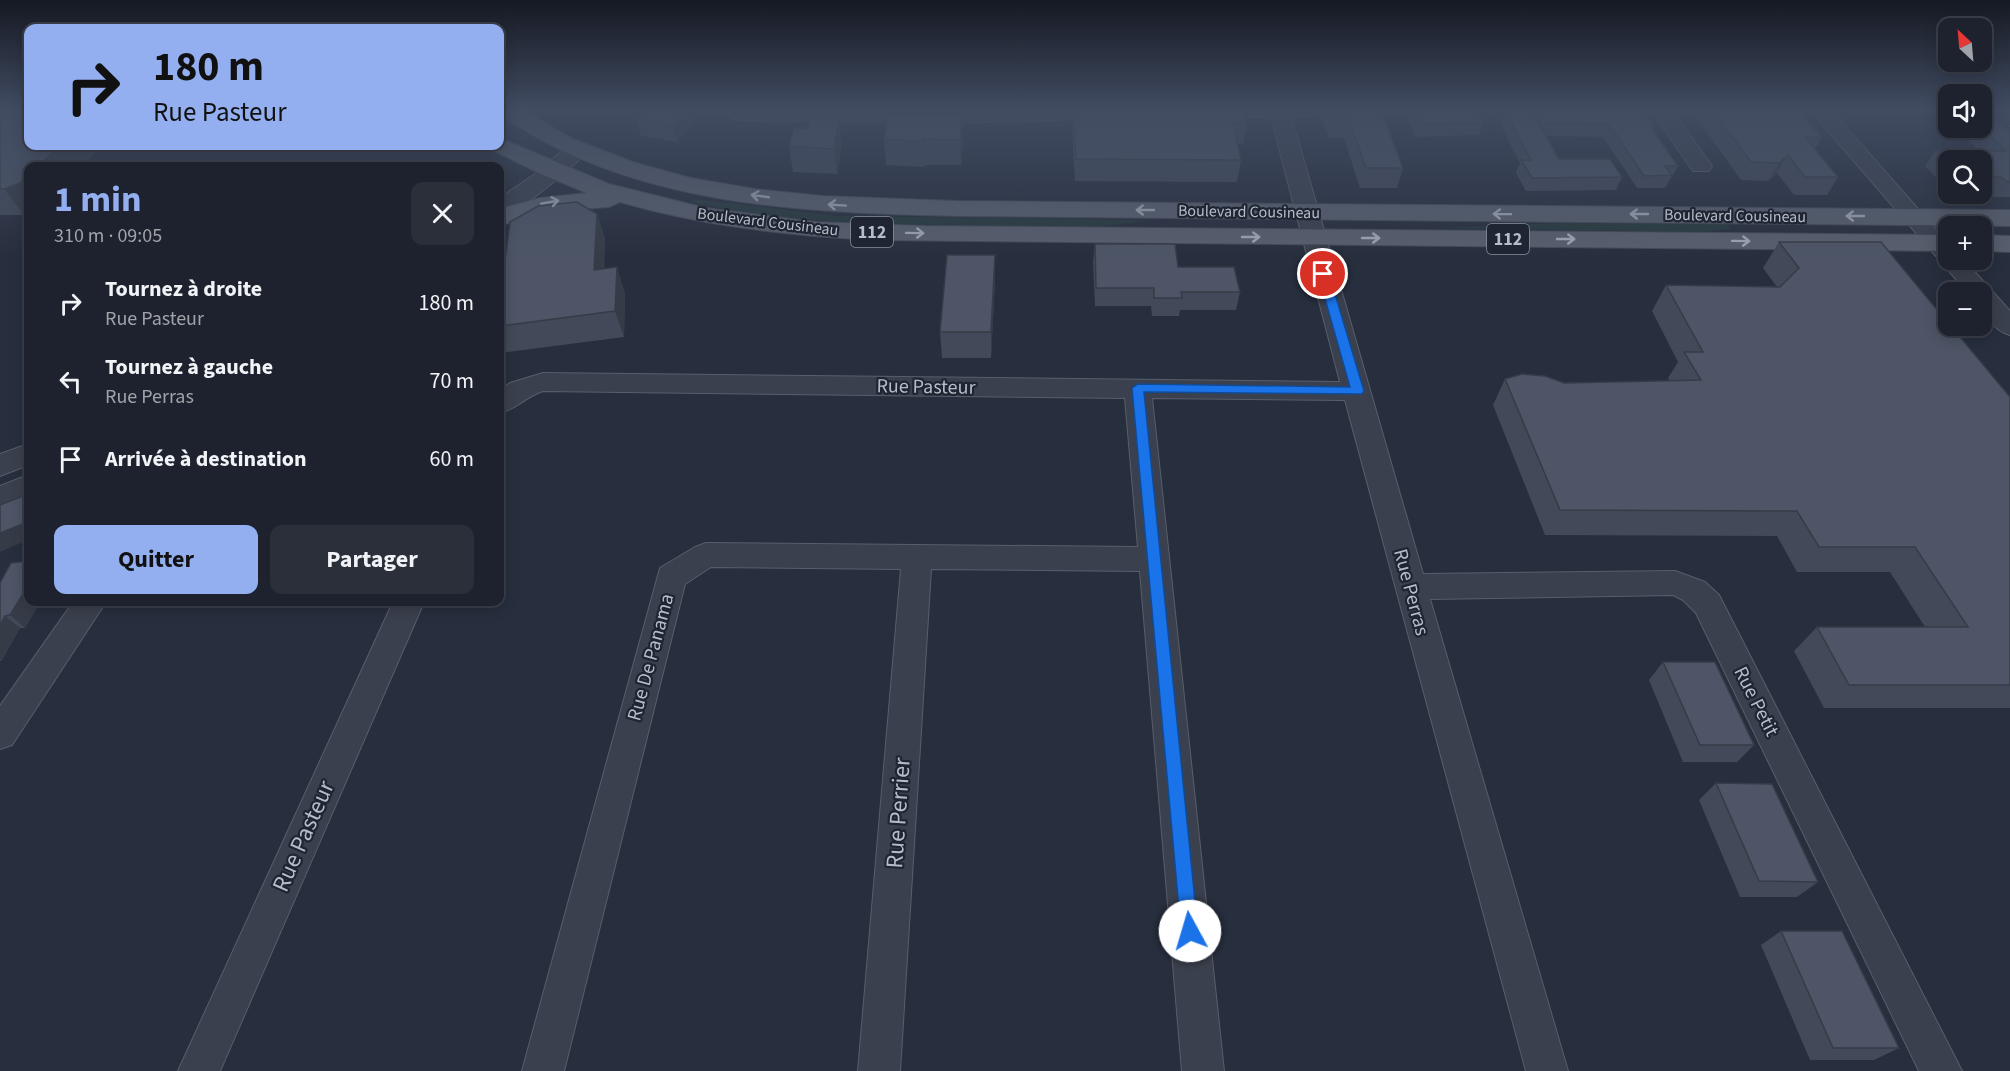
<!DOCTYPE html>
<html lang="fr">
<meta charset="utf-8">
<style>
:root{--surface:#1d222e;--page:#2a2f3a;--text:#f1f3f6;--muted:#a0a4aa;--line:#3b3f4a;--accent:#93aff0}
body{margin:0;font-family:"Source Sans 3",sans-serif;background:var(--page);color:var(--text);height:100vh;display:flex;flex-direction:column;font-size:22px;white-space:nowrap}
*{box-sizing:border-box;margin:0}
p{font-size:20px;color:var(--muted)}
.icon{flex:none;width:33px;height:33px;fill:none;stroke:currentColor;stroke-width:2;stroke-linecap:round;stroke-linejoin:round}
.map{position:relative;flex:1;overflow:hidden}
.drawer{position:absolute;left:24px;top:162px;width:480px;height:444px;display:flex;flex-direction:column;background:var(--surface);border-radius:12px;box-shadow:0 3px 15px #0003,0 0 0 2px var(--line)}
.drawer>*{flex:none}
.hud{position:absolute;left:24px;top:24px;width:480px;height:126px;border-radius:12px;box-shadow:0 3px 15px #0003,0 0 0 2px var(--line);background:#93aff0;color:#111;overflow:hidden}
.needle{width:39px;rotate:334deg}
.buttons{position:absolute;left:1938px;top:18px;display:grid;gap:12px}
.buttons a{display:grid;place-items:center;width:54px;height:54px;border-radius:12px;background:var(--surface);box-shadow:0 3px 15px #0003,0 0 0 2px var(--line);font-size:30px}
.pin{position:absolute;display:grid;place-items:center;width:51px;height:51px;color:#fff;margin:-26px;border:3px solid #fff;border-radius:50%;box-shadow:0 2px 6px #0007}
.me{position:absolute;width:66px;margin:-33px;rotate:354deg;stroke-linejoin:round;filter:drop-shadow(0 0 4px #0008)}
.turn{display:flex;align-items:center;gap:21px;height:126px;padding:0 30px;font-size:27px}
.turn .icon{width:78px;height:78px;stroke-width:2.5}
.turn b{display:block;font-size:42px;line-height:51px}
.round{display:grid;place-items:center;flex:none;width:63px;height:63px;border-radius:12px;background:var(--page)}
.summary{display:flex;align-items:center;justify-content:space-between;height:102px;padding:0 30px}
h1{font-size:36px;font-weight:700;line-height:45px;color:var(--accent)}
.button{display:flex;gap:12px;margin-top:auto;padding:12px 30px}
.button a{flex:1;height:69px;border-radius:12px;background:var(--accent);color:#111;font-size:24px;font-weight:700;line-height:69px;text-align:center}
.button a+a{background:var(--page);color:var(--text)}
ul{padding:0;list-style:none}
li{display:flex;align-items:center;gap:18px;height:78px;padding:0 30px}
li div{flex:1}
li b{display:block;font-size:22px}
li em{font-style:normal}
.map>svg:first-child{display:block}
.green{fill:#283a3e}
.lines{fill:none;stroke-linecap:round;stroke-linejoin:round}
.minor-casing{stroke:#585e6b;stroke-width:2}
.major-casing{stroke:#434956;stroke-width:2}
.minor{fill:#3a404d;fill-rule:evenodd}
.major{fill:#585f6d;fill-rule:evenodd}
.wall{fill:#424958}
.shaded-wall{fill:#363c47}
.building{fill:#4d5566;stroke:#363c47;stroke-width:1.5}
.oneway{stroke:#a3a9b6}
.route{fill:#1a73e8;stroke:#114b97;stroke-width:1.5}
.labels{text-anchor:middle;stroke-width:4.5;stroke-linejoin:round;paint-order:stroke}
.far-street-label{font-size:16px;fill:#b6bcc8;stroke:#1f2532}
.shield{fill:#1f2532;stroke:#898f9b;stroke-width:1.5}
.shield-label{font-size:18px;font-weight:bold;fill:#b6bcc8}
.street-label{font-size:20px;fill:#b6bcc8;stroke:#1f2532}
.near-street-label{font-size:24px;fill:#b6bcc8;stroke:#1f2532}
</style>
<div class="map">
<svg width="2010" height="1071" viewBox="0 0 2010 1071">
<rect width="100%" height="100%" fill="#272e3d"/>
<g class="green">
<path d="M694,199L837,216L1145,220C1102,230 1050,226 1004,226C896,225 792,224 691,202Z"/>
<polygon points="1554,223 1727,224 1731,229 1703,232 1442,228"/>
</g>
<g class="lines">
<g class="minor-casing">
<g id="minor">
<path d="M732,109H1121L1122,111L1119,115L1112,117C988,125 863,122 739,120L732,118L729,114Z"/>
<path d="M1196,109H1444L1434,115L1291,116L1423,574L1675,571L1705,582L1719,595L1962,1071H1919L1696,613L1683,600L1673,595L1430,599L1568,1071H1526L1345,400L1152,398L1224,1071H1182L1140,571L931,569L900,1071H858L901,569L711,567L685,584L564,1071H522L660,568L695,547L706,543L1138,547L1125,398L543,391C527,396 516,409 500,413V390L510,383L543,373L1340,382L1271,117H1205L1198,115Z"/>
<polygon points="1650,109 1671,109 1712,166 1709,171 1693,171"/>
<path d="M1809,109H1830L1948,243V260H1964L2010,311V335C1991,330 1982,311 1982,292H1967Z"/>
<polygon points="1988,109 2010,109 2010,126 2003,124"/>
<path d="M578,143L586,144L589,149L586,154C564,172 527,209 500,215V198L535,174L570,144Z"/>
<polygon points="28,444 28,465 0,476 0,454"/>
<polygon points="28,475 28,498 0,509 0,486"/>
<polygon points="73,602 106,602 12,745 0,749 0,706"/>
<polygon points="393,602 424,602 220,1071 178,1071"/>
</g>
</g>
<g class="major-casing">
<g id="major">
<path d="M500,109H522L571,138L633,162L691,178L755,189L823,196L957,201L2010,210V226L957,216C822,213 678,208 555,147C536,138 518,126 500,115Z"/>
<path d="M500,138L609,184L706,208L816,222L925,226L1948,235V251L871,240C786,235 702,226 620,202L609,207L540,212L500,226V209L505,207L540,198L587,193L541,174L492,150L489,146H500Z"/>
<polygon points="1982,235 2010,236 2010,252 1982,251"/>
</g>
</g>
<use href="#minor" class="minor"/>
<use href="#major" class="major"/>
</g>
<g class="wall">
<polygon points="0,109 28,166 28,213 24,215 0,215"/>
<polygon points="1073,109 1247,123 1243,144 1238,144 1241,160 1237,182 1075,181 1072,130"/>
<polygon points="1323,109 1381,109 1403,168 1397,188 1360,188 1344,138 1329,138 1321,118"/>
<polygon points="1408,109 1476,109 1483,123 1479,135 1416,137 1406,117"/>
<polygon points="1519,109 1643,109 1654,126 1652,130 1678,166 1665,188 1637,188 1603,137 1546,136 1559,159 1622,177 1616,190 1526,191 1516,173 1520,163 1500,124 1505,111 1520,111"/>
<polygon points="1690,109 1804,109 1801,114 1822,137 1815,149 1838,177 1827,195 1794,195 1777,173 1768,181 1741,180"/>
<polygon points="1928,109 1948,109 1948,120 1946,118 1938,118"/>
<polygon points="962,115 963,140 961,165 925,165 924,167 886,165 884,139"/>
<polygon points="690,117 692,125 677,142 641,136 637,119"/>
<polygon points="839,119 842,144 837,174 793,172 789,146 808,128"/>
<polygon points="1956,128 1982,128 2010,131 2010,197 1994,197 1989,192 1982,192 1982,160 1948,160 1948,190 1925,166 1935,151 1979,151"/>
<polygon points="597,214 605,239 604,269 625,293 624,337 500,353 500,284 502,284"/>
<polygon points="1779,242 2010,397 2010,708 1824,708 1794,651 1817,627 1925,627 1890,572 1797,572 1777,536 1545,535 1493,405 1505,379 1564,383 1670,381 1668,378 1678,362 1652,311 1666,285 1777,287 1763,268"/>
<polygon points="1095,244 1178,267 1240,292 1236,310 1180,310 1179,316 1152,316 1151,306 1095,306 1093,262"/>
<polygon points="995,281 991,358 942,358 940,332"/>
<polygon points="0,583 28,602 40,602 25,628 20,628 2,660 0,661"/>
<polygon points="1663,662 1754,745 1737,762 1683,762 1649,680"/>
<polygon points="1716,783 1818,882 1797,897 1740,897 1699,800"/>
<polygon points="1781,931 1899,1048 1874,1060 1810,1060 1761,945"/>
</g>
<g class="shaded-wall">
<polygon points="684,109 693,109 690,117 692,125 677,142 673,125"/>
<polygon points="962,115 963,140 961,165 960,140"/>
<polygon points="839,119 842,144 837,174 834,149"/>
<polygon points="60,146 103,146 82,166 38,166"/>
<polygon points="1788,155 1777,173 1768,181 1779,163"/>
<polygon points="28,175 28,213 24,215 4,189"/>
<polygon points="597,214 605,239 602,296 594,270"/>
<polygon points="995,255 995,281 991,358 991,332"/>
<polygon points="617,267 625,293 624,337 615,311"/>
<polygon points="28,522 28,540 0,552 0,533"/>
<polygon points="28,586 28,602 40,602 25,628 10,615"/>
<polygon points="5,616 20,628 2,660 0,659 0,625"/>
</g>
<g class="building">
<polygon points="0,109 28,109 28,146 60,146 38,166 28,166 28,175 20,183 4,189 0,189"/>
<polygon points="646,109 687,109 673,125 637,119"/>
<polygon points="1073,109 1244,109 1247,123 1233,123 1241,160 1076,159"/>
<polygon points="1330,109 1381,109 1403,168 1366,168 1349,119 1334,119"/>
<polygon points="1412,109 1476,109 1483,123 1420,124"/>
<polygon points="1531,109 1643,109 1654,126 1650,126 1678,166 1665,166 1672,175 1644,176 1609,124 1539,123"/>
<polygon points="1712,109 1797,109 1822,137 1805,137 1838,177 1805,177 1788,155 1779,163 1751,162"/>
<polygon points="1982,109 1986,109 2010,131 2010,182 2006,181 2001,177 1982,177 1982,160 1948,160 1948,164 1935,151 2006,151 1982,127"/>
<polygon points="1505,111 1532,111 1559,159 1610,159 1622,177 1532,178 1521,160 1531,160"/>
<polygon points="888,115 962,115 960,140 923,139 923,142 884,139"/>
<polygon points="810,118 839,119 834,149 789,146 794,128 808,128"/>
<polygon points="577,202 597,214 594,270 617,267 615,311 500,326 500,284 502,284 510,222 538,206"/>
<polygon points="1779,242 1881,242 1948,323 1948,326 1951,326 2010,397 2010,685 1849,685 1817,627 1968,627 1915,547 1819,547 1797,511 1560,510 1505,379 1522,374 1545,376 1564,383 1701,380 1684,352 1703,352 1666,285 1780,287 1799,268"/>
<polygon points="1095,244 1175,244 1178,267 1234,267 1240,292 1181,292 1182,298 1154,298 1154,288 1096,288"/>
<polygon points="947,255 995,255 991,332 940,332"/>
<polygon points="28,494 28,522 0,533 0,505"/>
<polygon points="28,561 28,586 10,615 5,616 0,625 0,583 11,563"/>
<polygon points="1663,662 1715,662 1754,745 1700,745"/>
<polygon points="1716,783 1772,784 1818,882 1759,881"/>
<polygon points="1781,931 1842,931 1899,1048 1833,1048"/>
</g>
<defs><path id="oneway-shaft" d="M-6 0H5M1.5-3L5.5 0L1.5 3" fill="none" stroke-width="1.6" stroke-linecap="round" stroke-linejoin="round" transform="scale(1.5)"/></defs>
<g class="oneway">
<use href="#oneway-shaft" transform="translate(760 196) rotate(-172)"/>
<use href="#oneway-shaft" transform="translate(550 202) rotate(-10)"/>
<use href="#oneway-shaft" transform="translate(837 205) rotate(-176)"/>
<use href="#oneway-shaft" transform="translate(1145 210) rotate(-180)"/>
<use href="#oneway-shaft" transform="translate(1502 214) rotate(-179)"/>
<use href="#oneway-shaft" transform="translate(1639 214) rotate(-180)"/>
<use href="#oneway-shaft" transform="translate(1855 216) rotate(-180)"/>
<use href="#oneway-shaft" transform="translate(915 233) rotate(1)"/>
<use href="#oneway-shaft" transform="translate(1251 237)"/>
<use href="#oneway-shaft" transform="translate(1371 238)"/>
<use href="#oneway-shaft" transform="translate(1566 239)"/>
<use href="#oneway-shaft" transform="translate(1741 241) rotate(1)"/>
</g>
<linearGradient id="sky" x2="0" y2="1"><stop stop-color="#151922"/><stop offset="0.42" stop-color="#414c62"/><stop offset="1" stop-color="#414c62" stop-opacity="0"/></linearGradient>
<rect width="2010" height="259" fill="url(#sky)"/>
<polygon class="route" points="1323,271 1329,274 1364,391 1362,394 1144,392 1198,931 1196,938 1190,940 1183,938 1181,931 1132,388 1138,384 1350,387 1318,274"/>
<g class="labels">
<g class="far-street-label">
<text transform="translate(1249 211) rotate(1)" y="6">Boulevard Cousineau</text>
<text transform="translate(1735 215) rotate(1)" y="6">Boulevard Cousineau</text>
<text transform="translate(768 221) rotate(7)" y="6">Boulevard Cousineau</text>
</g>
<g class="shield">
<rect x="851" y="217" width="42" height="30" rx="4.5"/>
<rect x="1487" y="224" width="42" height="30" rx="4.5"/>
</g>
<g class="shield-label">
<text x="872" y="238">112</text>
<text x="1508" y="245">112</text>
</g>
<g class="street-label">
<text transform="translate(926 386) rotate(1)" y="7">Rue Pasteur</text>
<text transform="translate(1412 592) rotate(75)" y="7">Rue Perras</text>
<text transform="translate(650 657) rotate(-75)" y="7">Rue De Panama</text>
<text transform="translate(1757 701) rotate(63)" y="7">Rue Petit</text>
</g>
<g class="near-street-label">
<text transform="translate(898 813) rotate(-86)" y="8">Rue Perrier</text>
<text transform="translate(303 836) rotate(-66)" y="8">Rue Pasteur</text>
</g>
</g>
</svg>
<div class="buttons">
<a><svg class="needle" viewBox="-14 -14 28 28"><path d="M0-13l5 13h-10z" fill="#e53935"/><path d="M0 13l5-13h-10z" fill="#a0a4aa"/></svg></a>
<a><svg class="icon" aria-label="sound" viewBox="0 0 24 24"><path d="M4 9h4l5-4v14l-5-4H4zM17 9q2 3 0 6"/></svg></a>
<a><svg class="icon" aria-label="search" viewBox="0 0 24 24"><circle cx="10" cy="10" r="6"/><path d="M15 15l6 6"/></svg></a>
<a>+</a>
<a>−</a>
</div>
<div class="pin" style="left:1323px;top:274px;background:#d93025"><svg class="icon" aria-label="arrive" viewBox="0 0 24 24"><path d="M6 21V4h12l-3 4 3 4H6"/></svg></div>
<svg class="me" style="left:1190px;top:931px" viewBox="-20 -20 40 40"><circle r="19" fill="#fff"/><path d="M0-13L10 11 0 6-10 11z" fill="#1a73e8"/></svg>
<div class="hud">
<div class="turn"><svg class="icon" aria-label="right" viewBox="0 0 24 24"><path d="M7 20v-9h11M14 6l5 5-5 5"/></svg><div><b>180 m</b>Rue Pasteur</div></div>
</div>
<section class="drawer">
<div class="summary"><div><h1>1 min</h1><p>310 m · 09:05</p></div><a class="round"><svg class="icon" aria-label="close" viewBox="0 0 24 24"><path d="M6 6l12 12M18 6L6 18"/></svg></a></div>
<ul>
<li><svg class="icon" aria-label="right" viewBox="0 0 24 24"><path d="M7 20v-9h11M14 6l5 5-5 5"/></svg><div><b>Tournez à droite</b><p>Rue Pasteur</p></div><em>180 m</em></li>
<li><svg class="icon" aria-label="left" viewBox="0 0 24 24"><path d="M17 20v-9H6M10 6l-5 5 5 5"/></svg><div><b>Tournez à gauche</b><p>Rue Perras</p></div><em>70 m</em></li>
<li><svg class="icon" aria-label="arrive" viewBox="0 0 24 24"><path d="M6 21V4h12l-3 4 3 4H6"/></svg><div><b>Arrivée à destination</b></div><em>60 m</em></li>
</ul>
<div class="button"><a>Quitter</a><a>Partager</a></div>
</section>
</div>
